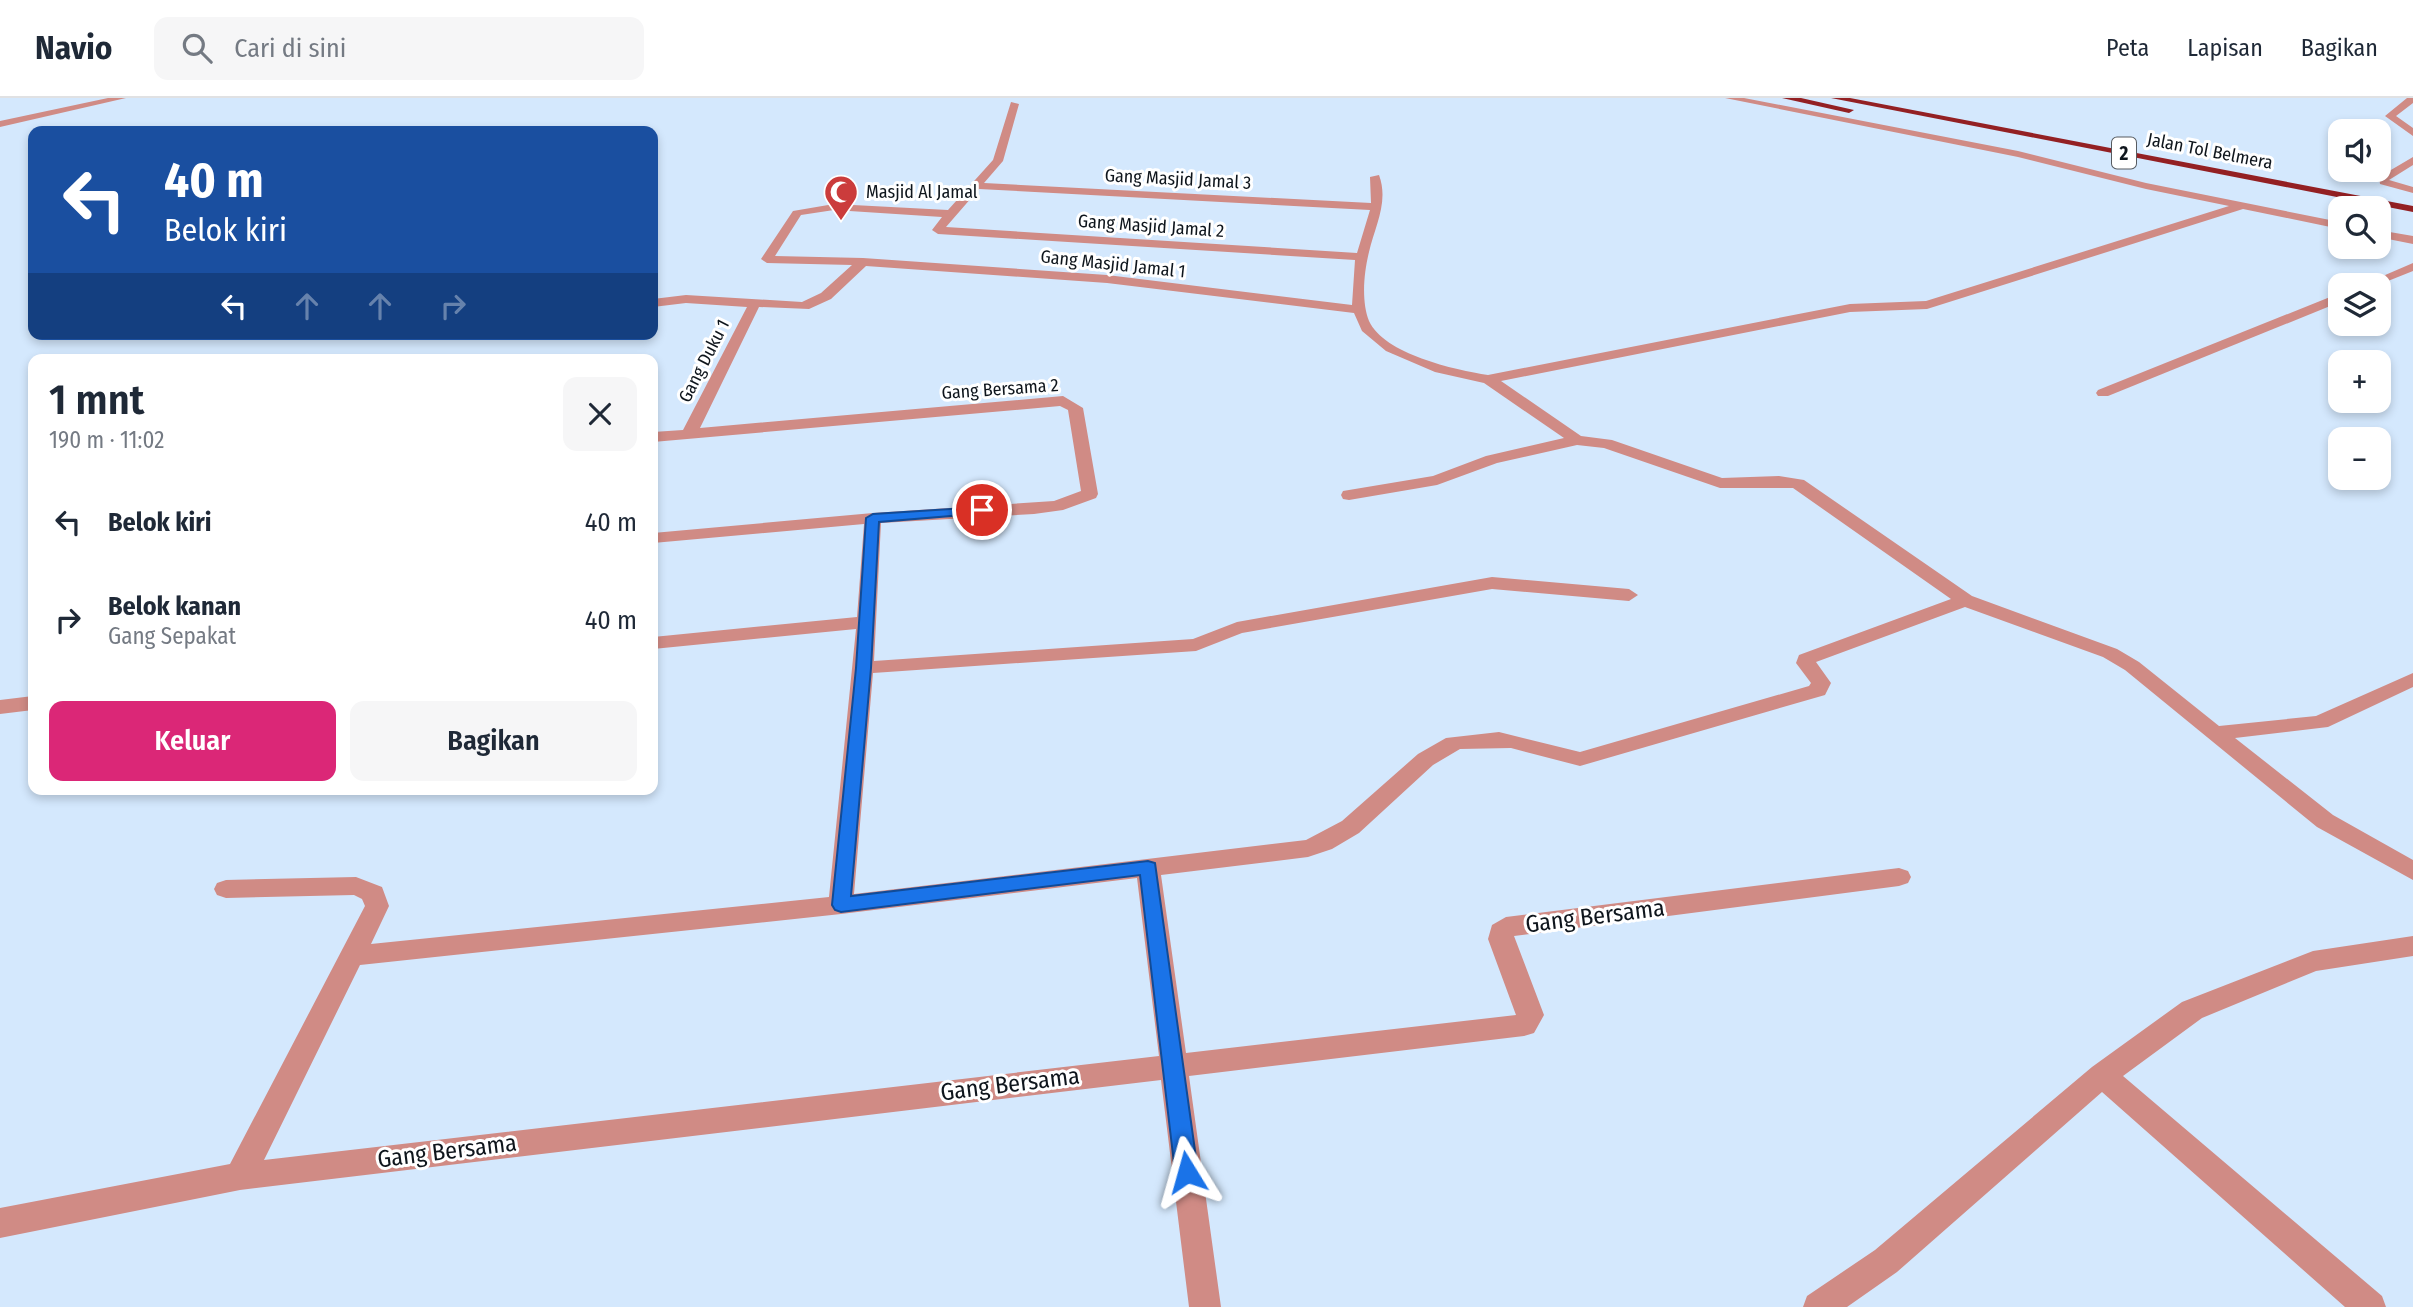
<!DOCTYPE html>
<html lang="id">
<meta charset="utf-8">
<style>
:root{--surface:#fff;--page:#f6f6f7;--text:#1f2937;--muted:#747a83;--line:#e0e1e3;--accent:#db2777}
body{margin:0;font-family:"Fira Sans Condensed",sans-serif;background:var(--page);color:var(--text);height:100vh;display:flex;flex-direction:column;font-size:26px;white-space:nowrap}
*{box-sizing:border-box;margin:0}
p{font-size:23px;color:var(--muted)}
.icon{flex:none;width:38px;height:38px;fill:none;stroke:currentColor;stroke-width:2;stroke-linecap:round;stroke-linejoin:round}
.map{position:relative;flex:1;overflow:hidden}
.sheet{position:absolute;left:28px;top:256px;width:630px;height:441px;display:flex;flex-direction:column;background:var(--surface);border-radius:14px;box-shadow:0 4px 10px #0003}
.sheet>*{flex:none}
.guide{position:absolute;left:28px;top:28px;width:630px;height:214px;border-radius:14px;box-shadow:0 4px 10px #0003;background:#1a4fa0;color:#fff;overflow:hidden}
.tools{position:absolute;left:2328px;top:21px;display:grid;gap:14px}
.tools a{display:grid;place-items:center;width:63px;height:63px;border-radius:14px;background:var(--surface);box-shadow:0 4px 10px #0003;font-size:35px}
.pin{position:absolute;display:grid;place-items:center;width:60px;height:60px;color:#fff;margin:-30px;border:4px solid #fff;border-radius:50%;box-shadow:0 2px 7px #0007}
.me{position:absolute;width:77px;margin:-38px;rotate:352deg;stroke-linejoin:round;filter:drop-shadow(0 0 5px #0008)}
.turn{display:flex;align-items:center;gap:24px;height:147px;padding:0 21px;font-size:32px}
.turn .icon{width:91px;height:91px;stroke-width:2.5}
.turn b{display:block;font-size:49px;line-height:60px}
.lanes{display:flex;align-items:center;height:66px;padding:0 21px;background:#0003;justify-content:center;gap:35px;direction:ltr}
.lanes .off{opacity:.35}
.round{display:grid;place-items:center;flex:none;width:74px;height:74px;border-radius:14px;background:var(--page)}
.summary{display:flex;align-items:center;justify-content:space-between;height:119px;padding:0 21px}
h1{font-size:42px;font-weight:600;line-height:52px}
.action{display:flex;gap:14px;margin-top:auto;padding:14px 21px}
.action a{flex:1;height:80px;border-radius:14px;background:var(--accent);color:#fff;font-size:28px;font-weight:600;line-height:80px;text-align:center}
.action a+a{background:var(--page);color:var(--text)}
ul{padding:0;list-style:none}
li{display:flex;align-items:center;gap:21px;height:98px;padding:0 21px}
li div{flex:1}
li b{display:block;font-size:26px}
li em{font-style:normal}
header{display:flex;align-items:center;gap:42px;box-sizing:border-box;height:98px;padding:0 35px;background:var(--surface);border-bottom:2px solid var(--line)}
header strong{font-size:33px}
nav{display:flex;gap:38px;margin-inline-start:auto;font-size:24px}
.search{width:490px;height:63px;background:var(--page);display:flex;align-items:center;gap:18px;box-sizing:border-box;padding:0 24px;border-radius:14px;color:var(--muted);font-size:26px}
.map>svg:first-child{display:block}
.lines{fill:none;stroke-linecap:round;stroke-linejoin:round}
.street{fill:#d08b85;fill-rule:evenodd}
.highway{fill:#932023;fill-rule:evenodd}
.route{fill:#1a73e8;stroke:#114b97;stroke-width:2}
.labels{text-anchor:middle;stroke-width:6;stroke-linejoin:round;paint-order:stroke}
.far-street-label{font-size:18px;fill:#0e151c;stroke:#fff}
.far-poi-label{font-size:18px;fill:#0e151c;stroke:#fff;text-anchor:start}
.shield{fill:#fff;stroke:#565b60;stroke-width:2}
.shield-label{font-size:19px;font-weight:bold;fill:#0e151c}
.near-street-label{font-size:24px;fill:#0e151c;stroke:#fff}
</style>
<header>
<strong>Navio</strong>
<div class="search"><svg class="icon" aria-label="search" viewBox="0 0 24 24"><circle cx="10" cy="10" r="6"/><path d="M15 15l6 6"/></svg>Cari di sini</div>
<nav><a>Peta</a><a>Lapisan</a><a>Bagikan</a></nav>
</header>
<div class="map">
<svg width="2413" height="1209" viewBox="0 0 2413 1209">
<rect width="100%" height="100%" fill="#d4e8fd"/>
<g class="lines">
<g class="street">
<polygon points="108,0 126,0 0,29 0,23"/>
<path d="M1725,0H1744L2018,53L2146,85L2340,124V131L2243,111L1927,211L1850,214L1501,283L1581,338L1612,342L1722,380L1779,378L1804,382L1972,498L2117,551L2139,564L2219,628L2316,618L2413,575V589L2328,629L2235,640L2333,717L2413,762V782L2317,729L2125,572L2103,559L1965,509L1816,564L1831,585L1825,597L1580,668L1511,650L1460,651L1433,667L1359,735L1332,751L1308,759L1161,777L1186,955L1516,917L1488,841L1492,827L1506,819L1899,770L1908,773L1911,779L1908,785L1899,788L1514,838L1544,917L1534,935L1524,938L1189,978L1221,1209H1189L1161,982L240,1092L0,1140V1110L230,1066L365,808L362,801L354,797L226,800L217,797L214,791L217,785L226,782L356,779L382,789L389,808L371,846L829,799L856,531L653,551V539L857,519L864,426L653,445V435L873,415L1054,403L1081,393L1068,312L1060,308L653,344V334L683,332L747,209L686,205L653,209V201L686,197L802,204L821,195L852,167L767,165L761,161L793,113L834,106L948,112L993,62L1011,4L1019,6L1003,63L984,85L1371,105L1370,79L1379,77C1389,104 1375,128 1369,154C1364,174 1361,203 1369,223C1384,256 1455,272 1488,277L1850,206L1926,203L2229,108L2146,91L2018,59ZM979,91L1370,112L1357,155L946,129ZM834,112L942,119L932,132L938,136L1355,162L1352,207L1107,177L863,160L775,158L801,117ZM866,168L1107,185L1354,215L1362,233L1386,253L1435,274L1484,285L1564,340L1486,358L1433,378L1343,393L1341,397L1343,401L1349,402L1437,387L1497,365L1577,347L1604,350L1720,390H1793L1951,501L1799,557L1796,565L1811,585L1809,588L1580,654L1499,634L1446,640L1418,656L1342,723L1306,742L854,796L873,575L1196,553L1242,535L1492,491L1629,503L1638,497L1629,491L1492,479L1237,524L1193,541L874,563L881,425L1034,416L1063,412L1096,400L1098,396L1083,310L1063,298L700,330L759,209L809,211L831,201ZM1137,780L1159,958L264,1062L360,867L841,816Z"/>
<polygon points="2407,0 2413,0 2413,5 2396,18 2413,30 2413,38 2385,18"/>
<polygon points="2413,59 2413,67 2389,82 2413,89 2413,95 2380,86 2379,79"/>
<polygon points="2378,132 2413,138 2413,146 2378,139"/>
<polygon points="2413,165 2413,173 2378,187 2362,187"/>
<polygon points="2340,195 2340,204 2108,298 2098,298 2096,295 2098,292"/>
<polygon points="33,598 33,612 0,616 0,602"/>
<polygon points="2413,838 2413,858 2316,873 2202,920 2123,978 2382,1198 2386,1209 2345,1209 2102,994 1897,1174 1847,1209 1803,1209 1807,1198 1875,1152 2092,969 2182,904 2313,853"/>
</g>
<g class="highway">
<polygon points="1782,0 1801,0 1854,12 1849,15"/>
<polygon points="1831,0 1850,0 2413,108 2413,114"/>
</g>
</g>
<polygon class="route" points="982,409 987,410 987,415 879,424 871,570 851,798 1148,763 1155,765 1198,1074 1195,1081 1187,1085 1179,1081 1175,1074 1140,777 841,814 835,812 832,807 856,570 866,420 873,416"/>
<defs>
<g id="mosque-pin" transform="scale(1.75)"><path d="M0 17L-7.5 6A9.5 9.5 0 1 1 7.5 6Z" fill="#cb3c3c" stroke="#fff"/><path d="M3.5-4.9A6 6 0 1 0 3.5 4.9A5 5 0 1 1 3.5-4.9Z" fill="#fff"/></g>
</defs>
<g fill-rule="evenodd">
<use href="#mosque-pin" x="841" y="94"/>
</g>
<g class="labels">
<g class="far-street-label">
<text transform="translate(2210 53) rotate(11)" y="6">Jalan Tol Belmera</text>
<text transform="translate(1178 81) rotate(3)" y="6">Gang Masjid Jamal 3</text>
<text transform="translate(1151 128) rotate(4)" y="6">Gang Masjid Jamal 2</text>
<text transform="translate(1113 166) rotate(6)" y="6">Gang Masjid Jamal 1</text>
<text transform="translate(704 263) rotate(-63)" y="6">Gang Duku 1</text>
<text transform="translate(1000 291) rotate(-4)" y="6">Gang Bersama 2</text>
</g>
<g class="far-poi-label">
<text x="866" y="100">Masjid Al Jamal</text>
</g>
<rect class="shield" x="2112" y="39.5" width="24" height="31" rx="5"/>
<g class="shield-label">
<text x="2124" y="62">2</text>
</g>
<g class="near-street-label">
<text transform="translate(1595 818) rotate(-7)" y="8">Gang Bersama</text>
<text transform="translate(1010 986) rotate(-7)" y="8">Gang Bersama</text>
<text transform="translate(447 1053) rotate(-7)" y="8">Gang Bersama</text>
</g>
</g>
</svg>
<div class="tools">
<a><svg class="icon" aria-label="sound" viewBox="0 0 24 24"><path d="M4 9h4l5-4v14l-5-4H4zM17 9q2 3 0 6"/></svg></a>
<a><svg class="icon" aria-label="search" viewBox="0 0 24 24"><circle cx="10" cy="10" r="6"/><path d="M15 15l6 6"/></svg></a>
<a><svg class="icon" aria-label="layers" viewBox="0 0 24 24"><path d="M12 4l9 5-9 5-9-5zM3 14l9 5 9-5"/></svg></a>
<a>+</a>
<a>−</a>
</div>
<div class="pin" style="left:982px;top:412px;background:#d93025"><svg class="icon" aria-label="arrive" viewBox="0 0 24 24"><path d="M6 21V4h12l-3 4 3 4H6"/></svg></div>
<svg class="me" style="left:1187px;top:1074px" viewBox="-20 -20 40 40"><path d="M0-17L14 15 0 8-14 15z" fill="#1a73e8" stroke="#fff" stroke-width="4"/></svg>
<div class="guide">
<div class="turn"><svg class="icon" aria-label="left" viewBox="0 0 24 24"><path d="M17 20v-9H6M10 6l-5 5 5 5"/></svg><div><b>40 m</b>Belok kiri</div></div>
<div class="lanes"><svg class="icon" aria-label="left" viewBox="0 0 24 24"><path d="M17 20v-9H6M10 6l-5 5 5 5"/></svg><svg class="icon off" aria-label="ahead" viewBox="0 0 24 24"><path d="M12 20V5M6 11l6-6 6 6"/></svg><svg class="icon off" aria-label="ahead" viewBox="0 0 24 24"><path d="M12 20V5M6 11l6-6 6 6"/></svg><svg class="icon off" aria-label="right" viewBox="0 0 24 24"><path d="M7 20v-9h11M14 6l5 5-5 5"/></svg></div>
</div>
<section class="sheet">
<div class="summary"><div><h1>1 mnt</h1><p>190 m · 11:02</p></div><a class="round"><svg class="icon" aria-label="close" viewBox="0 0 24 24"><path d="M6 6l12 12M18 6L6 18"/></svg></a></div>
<ul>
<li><svg class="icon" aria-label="left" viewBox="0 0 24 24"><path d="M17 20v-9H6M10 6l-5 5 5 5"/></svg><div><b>Belok kiri</b></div><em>40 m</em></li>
<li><svg class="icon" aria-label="right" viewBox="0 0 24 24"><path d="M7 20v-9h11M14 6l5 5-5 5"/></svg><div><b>Belok kanan</b><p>Gang Sepakat</p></div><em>40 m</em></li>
</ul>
<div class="action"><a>Keluar</a><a>Bagikan</a></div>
</section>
</div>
